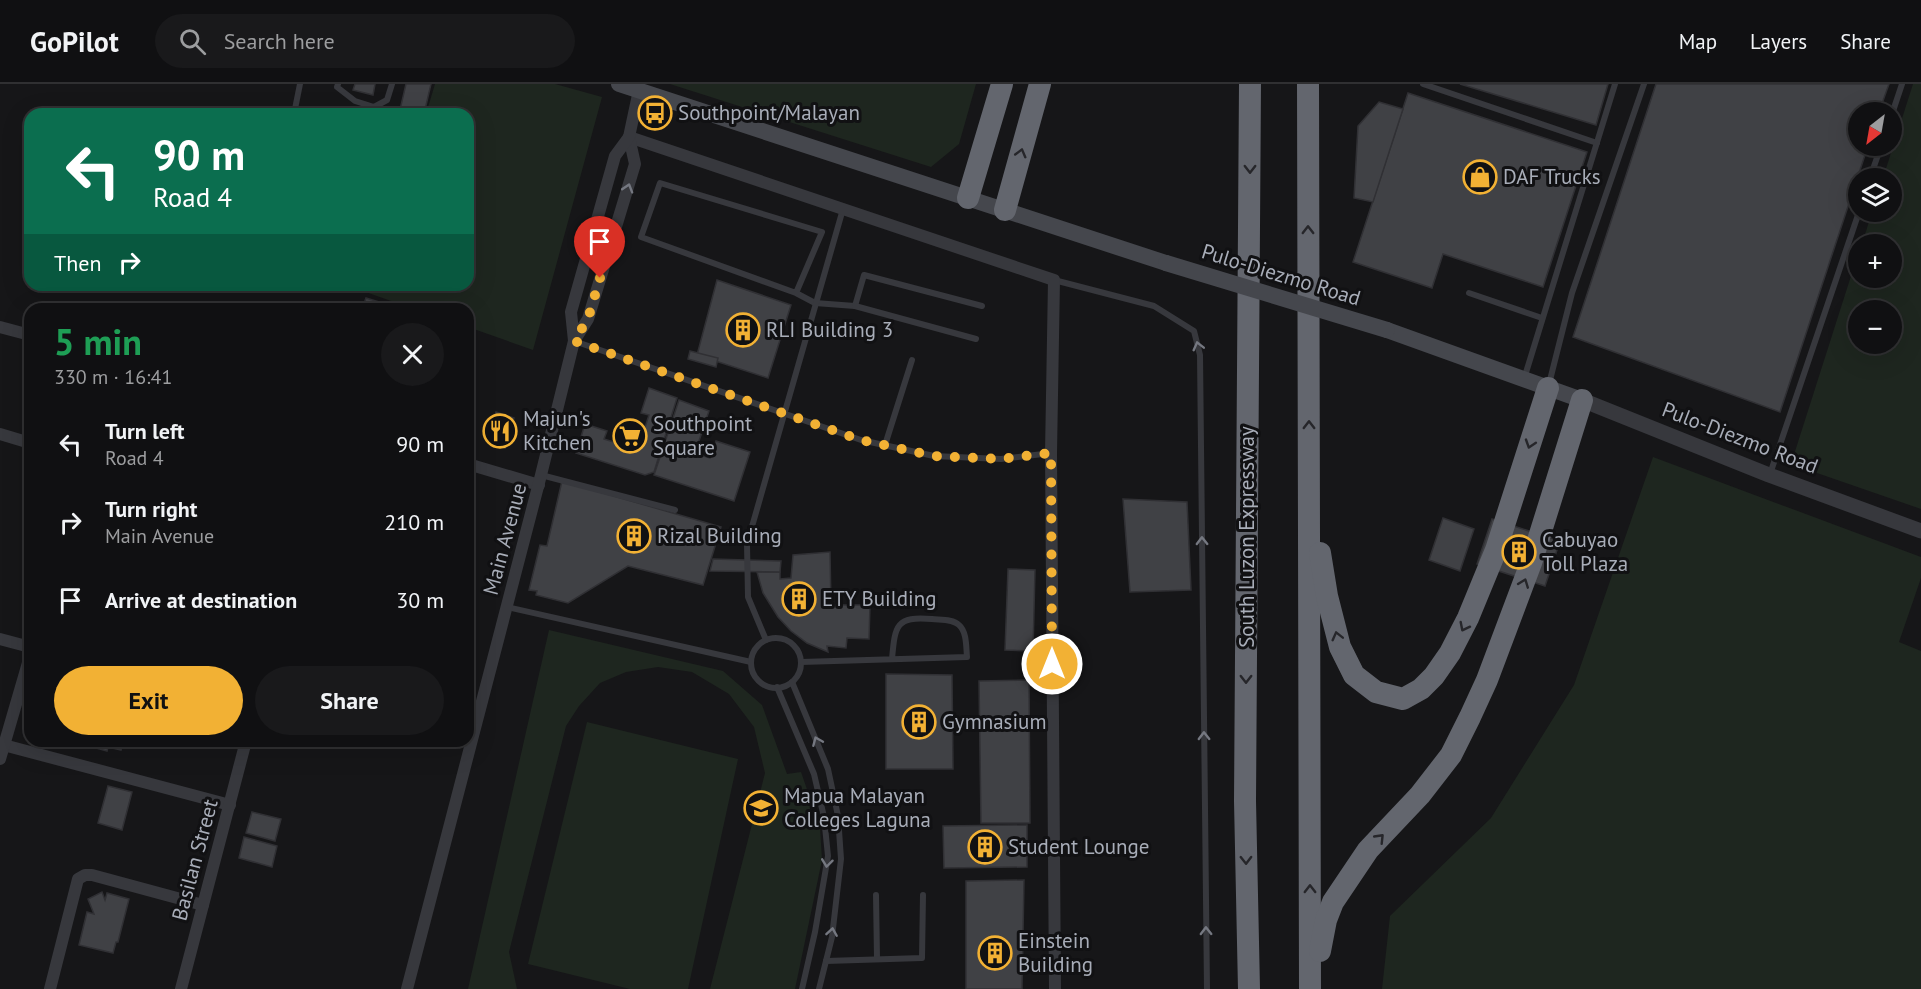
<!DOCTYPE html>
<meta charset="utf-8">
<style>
:root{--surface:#101012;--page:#19191b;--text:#f1f3f6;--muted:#9c9d9f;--line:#303032;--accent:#f2b134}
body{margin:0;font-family:"PT Sans",sans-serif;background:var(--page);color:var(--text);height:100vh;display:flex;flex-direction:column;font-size:22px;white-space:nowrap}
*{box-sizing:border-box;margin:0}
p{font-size:20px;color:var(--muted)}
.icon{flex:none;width:33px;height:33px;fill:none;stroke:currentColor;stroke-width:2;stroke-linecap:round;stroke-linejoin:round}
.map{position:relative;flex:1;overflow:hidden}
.drawer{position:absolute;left:24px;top:219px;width:450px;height:444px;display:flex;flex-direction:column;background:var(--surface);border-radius:18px;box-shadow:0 6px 24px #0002,0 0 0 2px var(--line)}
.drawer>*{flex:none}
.guide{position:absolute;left:24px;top:24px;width:450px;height:183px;border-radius:18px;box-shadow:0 6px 24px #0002,0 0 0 2px var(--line);background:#0b6e4f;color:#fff;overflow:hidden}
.needle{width:39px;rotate:211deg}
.fabs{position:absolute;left:1848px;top:18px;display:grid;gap:12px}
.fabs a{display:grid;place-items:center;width:54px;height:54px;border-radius:50%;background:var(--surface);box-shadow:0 6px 24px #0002,0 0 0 2px var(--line);font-size:30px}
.pin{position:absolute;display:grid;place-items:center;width:51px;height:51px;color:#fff;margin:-62px -26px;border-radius:50% 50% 50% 0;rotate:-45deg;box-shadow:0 0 6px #0007}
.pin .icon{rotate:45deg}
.me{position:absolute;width:66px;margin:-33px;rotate:0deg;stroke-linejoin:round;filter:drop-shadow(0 0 4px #0008)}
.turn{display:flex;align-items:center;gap:21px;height:126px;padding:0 30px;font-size:27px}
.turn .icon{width:78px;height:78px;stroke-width:2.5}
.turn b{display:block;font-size:42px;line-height:51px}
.then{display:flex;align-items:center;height:57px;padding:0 30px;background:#0003;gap:12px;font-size:22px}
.round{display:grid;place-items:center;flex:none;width:63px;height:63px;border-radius:32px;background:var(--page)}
.overview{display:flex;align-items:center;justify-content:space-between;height:102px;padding:0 30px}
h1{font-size:36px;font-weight:600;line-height:45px;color:#1e9e55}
.primary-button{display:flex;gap:12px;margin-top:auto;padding:12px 30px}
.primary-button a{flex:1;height:69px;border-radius:36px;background:var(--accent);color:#111;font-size:24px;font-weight:600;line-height:69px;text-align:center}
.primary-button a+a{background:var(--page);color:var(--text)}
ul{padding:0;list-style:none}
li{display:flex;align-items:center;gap:18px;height:78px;padding:0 30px}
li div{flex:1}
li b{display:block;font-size:22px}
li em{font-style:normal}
header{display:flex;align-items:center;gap:36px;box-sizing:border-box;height:84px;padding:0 30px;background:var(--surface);border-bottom:2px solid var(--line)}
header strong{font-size:28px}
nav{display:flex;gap:33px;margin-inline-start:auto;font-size:21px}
.search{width:420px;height:54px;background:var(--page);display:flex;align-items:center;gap:15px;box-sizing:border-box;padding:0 21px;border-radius:33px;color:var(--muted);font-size:22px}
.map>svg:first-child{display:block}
.green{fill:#1e261f;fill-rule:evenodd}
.building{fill:#404145;stroke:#303034;stroke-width:1.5}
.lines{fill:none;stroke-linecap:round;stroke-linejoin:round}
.service{stroke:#37383d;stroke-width:6}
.minor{stroke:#37383d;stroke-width:12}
.tertiary{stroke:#37383d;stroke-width:15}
.secondary{stroke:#45474d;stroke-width:16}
.motorway{stroke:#63666e;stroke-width:22}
.secondary-bridge{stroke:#45474d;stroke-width:16}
.oneway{stroke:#26262a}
.oneway2{stroke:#757881}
.route{stroke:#f2b134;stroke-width:10;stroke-dasharray:0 18}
.labels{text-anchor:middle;stroke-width:6;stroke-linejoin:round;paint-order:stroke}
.poi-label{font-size:21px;fill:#a8adb8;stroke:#111113;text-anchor:start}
.street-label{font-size:21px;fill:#a8adb8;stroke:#111113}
</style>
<header>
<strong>GoPilot</strong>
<div class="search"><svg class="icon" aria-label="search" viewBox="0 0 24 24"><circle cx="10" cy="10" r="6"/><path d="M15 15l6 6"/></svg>Search here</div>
<nav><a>Map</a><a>Layers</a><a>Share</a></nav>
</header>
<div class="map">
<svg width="1921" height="905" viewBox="0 0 1921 905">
<rect width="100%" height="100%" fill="#161618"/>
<g class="green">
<polygon points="435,0 555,0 602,13 533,266 468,243 468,225 414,225 357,205 358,201 468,201 468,30 426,30"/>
<polygon points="670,0 976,0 959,60 931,83"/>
<path d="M1913,0H1921V425L1791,380L1858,170V194H1892V160H1862L1872,128H1892V94H1883ZM1892,226V260H1858V226Z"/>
<polygon points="1653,373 1921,473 1921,494 1899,558 1921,567 1921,905 1382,905 1390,832 1491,734 1574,601"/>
<polygon points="549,546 723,587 762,621 787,690 801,688 820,743 822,776 795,905 710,905 765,689 754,643 729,610 692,588 658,583 626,588 600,599 579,622 566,642 509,868 517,905 468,905"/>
<polygon points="587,638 738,675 688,905 630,905 528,880"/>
</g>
<g class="building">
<polygon points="355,0 375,0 373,11 353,6"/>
<polygon points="406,0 431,0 424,30 399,30"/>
<polygon points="1460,0 1608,0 1596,41"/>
<polygon points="1656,0 1889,0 1879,28 1858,28 1858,62 1868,62 1780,328 1573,253"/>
<polygon points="1408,9 1587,68 1543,203 1443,170 1432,204 1353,178"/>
<polygon points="1379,18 1403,25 1373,118 1354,114 1358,42"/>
<polygon points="717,196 791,221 768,294 697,271"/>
<polygon points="366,214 402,225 362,225"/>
<polygon points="690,267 718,274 716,283 688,275"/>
<polygon points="649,304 677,314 654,388 645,391 576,369 585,340 607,347 604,355 633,364 639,362 649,331 641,329"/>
<polygon points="679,316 709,327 695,369 710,374 716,357 750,368 734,417 654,391"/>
<polygon points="496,328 514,334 505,364 487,357"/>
<polygon points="562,397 721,443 703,501 628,482 568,519 536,511 537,507 529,506 540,461 547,462"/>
<polygon points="1123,415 1187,418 1191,506 1130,508"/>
<polygon points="1443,434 1474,445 1460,487 1429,476"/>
<polygon points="1492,435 1560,457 1545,502 1477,480"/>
<polygon points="830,468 831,521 870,521 869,555 847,554 846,564 827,562 828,568 807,559 791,547 778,533 763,509 757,488 780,488 780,495 791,494 793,471"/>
<polygon points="713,475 781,477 780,488 710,487"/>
<polygon points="1008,485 1035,486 1033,567 1005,566"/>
<polygon points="886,590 952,591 953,685 886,685"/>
<polygon points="1029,596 1030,739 981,739 979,597"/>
<polygon points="90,657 123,657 121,666 108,663 107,667 89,662"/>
<polygon points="108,702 132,708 122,746 98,739"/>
<polygon points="252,728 281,735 275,757 246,749"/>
<polygon points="1027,741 1027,783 944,784 943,742"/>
<polygon points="244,753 277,762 272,783 239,774"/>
<polygon points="1024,796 1022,905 966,905 966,797"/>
<polygon points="102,808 105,816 107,809 129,815 118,858 116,858 113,869 79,861 87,828 94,830 88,815"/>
</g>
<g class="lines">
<g class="service">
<polyline points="338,0 337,3 355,17 374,23 387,16 392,0"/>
<polyline points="1423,0 1597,59"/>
<polyline points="294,30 300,0"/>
<polyline points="1892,30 1902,0"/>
<polyline points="1870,94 1881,62"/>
<polyline points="1054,196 1154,222 1194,247 1200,271 1207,905"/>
<polyline points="796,209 822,148 660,99 641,153 796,209 815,219 855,222 864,191 982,222"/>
<polyline points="1469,209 1542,234"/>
<polyline points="855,222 976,255"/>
<polyline points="574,257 861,356 934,372 1001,375 1051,369"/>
<polyline points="1524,295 1615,0"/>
<polyline points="1549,300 1572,209 1644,0"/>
<polyline points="885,361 912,276"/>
<polyline points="1770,390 1859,128"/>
<polyline points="541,391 675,426"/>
<polyline points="507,523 751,578"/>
<circle cx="776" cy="579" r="25"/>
<polyline points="766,556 748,513 747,460 843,125"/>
<path d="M801,578L967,573C966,563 967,548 959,541C953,535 941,536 932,535C896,532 895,541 892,575"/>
<polyline points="792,598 828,685 838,732 841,775 832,853 819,905"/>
<polyline points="777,603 814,690 824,733 828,772 815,848 802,905"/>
<polyline points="876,811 877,874"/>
<polyline points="826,877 922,874 923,811"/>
</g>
<g class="minor">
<polyline points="629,53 1054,196 1051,369 1055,905"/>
<polyline points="0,243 30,251"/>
<polyline points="574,257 588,235 635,80 629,53"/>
<polyline points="0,350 30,359"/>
<polyline points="468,380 539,401"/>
<polyline points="0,555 30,563"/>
<polyline points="0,660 230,721"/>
<polyline points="0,675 30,572"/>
<polyline points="50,905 78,795 85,791 92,791 203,821"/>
<polyline points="181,905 246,657"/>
<polyline points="407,905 541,391 574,257 571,228 615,72 629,53 639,6"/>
</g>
<polyline class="tertiary" points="1582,316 1769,391 1921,447"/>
<g class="secondary">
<polyline points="619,0 1166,179"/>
<polyline points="1387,246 1582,316"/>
</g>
<g class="motorway">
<polyline points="1308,0 1310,905"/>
<polyline points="968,114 1002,0"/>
<polyline points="1005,126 1040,0"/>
<polyline points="1320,469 1327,512 1340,563 1354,591 1376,608 1403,615 1421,605 1434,592 1450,569 1468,534 1496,466 1548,304"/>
<polyline points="1320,867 1326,836 1333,818 1368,766 1420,711 1451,671 1470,633 1487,596 1531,479 1582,316"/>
<polyline points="1249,905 1245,717 1250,0"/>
</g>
<polyline class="secondary-bridge" points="1166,179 1387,246"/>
</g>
<defs><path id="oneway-chevron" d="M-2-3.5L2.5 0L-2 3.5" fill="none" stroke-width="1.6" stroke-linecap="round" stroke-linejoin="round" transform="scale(1.5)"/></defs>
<g class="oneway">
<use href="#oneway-chevron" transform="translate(1021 69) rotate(-75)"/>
<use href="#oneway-chevron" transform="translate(1250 85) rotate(90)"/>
<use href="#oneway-chevron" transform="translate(1308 146) rotate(-90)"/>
<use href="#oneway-chevron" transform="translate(1309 341) rotate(-90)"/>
<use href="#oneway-chevron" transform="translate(1530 360) rotate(108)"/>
<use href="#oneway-chevron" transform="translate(1524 499) rotate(-69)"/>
<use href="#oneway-chevron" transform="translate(1464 543) rotate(117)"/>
<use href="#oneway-chevron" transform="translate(1337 552) rotate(-104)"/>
<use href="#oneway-chevron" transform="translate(1246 595) rotate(90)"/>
<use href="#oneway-chevron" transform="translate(1380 754) rotate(-46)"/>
<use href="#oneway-chevron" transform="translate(1246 776) rotate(89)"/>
<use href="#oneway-chevron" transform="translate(1310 805) rotate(-90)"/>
</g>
<g class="oneway2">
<use href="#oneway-chevron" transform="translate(628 104) rotate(-73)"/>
<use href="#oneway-chevron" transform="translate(1198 262) rotate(-104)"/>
<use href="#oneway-chevron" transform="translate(1202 457) rotate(-91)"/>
<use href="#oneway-chevron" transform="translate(1204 652) rotate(-91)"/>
<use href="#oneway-chevron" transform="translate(817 657) rotate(-113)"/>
<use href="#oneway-chevron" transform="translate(827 779) rotate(97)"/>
<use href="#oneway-chevron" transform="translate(1206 847) rotate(-91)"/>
<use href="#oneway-chevron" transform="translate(832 848) rotate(-81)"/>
</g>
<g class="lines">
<polyline class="route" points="600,194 588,235 574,257 861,356 934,372 1000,375 1051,369 1052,580"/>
</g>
<defs>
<g id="bus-ring" transform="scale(1.725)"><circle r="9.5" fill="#111113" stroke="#f2b134" stroke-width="1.5"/><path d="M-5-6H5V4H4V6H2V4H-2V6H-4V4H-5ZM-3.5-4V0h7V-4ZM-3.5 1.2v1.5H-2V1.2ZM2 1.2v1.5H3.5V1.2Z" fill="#f2b134"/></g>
<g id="shop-ring" transform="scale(1.725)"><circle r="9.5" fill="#111113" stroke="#f2b134" stroke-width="1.5"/><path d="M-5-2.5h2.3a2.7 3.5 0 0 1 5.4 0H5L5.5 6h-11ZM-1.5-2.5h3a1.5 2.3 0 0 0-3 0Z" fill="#f2b134"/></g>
<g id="building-ring" transform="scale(1.725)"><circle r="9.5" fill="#111113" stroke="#f2b134" stroke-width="1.5"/><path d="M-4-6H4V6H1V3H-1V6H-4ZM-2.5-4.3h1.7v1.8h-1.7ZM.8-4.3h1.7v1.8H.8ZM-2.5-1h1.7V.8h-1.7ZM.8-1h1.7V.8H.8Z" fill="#f2b134"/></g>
<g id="restaurant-ring" transform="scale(1.725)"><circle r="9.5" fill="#111113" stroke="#f2b134" stroke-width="1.5"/><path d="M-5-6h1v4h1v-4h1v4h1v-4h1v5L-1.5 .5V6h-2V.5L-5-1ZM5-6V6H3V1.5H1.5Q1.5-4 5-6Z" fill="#f2b134"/></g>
<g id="supermarket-ring" transform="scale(1.725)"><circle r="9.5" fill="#111113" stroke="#f2b134" stroke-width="1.5"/><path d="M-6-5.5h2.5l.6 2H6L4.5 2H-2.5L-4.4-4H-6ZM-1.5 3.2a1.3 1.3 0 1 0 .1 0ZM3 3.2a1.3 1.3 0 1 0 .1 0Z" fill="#f2b134"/></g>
<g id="university-ring" transform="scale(1.725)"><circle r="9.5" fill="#111113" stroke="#f2b134" stroke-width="1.5"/><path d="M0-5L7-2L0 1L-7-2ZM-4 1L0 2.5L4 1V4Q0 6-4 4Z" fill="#f2b134"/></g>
</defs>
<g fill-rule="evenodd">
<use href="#bus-ring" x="655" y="29"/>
<use href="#shop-ring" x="1480" y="93"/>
<use href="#building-ring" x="743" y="246"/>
<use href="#restaurant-ring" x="500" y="347"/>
<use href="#supermarket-ring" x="630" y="352"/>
<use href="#building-ring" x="634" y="452"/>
<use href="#building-ring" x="1519" y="468"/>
<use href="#building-ring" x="799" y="515"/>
<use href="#building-ring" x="919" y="638"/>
<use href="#university-ring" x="761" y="724"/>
<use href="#building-ring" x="985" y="763"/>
<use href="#building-ring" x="995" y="869"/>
</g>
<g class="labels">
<g class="poi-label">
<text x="678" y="36">Southpoint/Malayan</text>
<text x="1503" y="100">DAF Trucks</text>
<text x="766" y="253">RLI Building 3</text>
<text x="523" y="342">Majun's<tspan x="523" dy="24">Kitchen</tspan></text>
<text x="653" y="347">Southpoint<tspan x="653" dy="24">Square</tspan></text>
<text x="657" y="459">Rizal Building</text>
<text x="1542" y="463">Cabuyao<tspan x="1542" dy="24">Toll Plaza</tspan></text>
<text x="822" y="522">ETY Building</text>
<text x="942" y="645">Gymnasium</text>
<text x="784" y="719">Mapua Malayan<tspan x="784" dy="24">Colleges Laguna</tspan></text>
<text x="1008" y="770">Student Lounge</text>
<text x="1018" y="864">Einstein<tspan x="1018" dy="24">Building</tspan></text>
</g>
<g class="street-label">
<text transform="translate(1281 191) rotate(17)" y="7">Pulo-Diezmo Road</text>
<text transform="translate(1740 354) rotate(21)" y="7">Pulo-Diezmo Road</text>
<text transform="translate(1247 453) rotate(-90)" y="7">South Luzon Expressway</text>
<text transform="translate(505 455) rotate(-75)" y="7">Main Avenue</text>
<text transform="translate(195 776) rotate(-75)" y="7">Basilan Street</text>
</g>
</g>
</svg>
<div class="fabs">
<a><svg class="needle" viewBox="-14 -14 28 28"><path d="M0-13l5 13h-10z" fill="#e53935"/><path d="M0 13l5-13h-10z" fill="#9c9d9f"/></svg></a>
<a><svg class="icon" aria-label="layers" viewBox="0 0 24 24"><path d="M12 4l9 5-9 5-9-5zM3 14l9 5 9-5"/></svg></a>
<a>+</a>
<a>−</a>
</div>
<div class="pin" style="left:600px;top:194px;background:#d93025"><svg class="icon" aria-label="arrive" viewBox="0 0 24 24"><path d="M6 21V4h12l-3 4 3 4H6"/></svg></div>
<svg class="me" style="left:1052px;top:580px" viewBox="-20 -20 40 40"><circle r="17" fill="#f2b134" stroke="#fff" stroke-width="3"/><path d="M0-11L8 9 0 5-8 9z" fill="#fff"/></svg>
<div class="guide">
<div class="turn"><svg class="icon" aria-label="left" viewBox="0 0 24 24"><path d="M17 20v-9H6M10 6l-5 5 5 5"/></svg><div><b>90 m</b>Road 4</div></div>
<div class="then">Then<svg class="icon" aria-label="right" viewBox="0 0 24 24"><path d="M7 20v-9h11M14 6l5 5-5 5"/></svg></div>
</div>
<section class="drawer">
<div class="overview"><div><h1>5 min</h1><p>330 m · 16:41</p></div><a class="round"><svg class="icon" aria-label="close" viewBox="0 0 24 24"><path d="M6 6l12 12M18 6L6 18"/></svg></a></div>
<ul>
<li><svg class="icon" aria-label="left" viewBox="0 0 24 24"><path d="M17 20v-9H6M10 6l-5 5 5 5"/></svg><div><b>Turn left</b><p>Road 4</p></div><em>90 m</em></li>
<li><svg class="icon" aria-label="right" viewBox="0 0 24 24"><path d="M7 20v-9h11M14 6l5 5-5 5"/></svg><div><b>Turn right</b><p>Main Avenue</p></div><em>210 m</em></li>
<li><svg class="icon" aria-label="arrive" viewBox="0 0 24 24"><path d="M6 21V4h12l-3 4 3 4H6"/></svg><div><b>Arrive at destination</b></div><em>30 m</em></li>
</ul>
<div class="primary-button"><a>Exit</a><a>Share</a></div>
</section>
</div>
